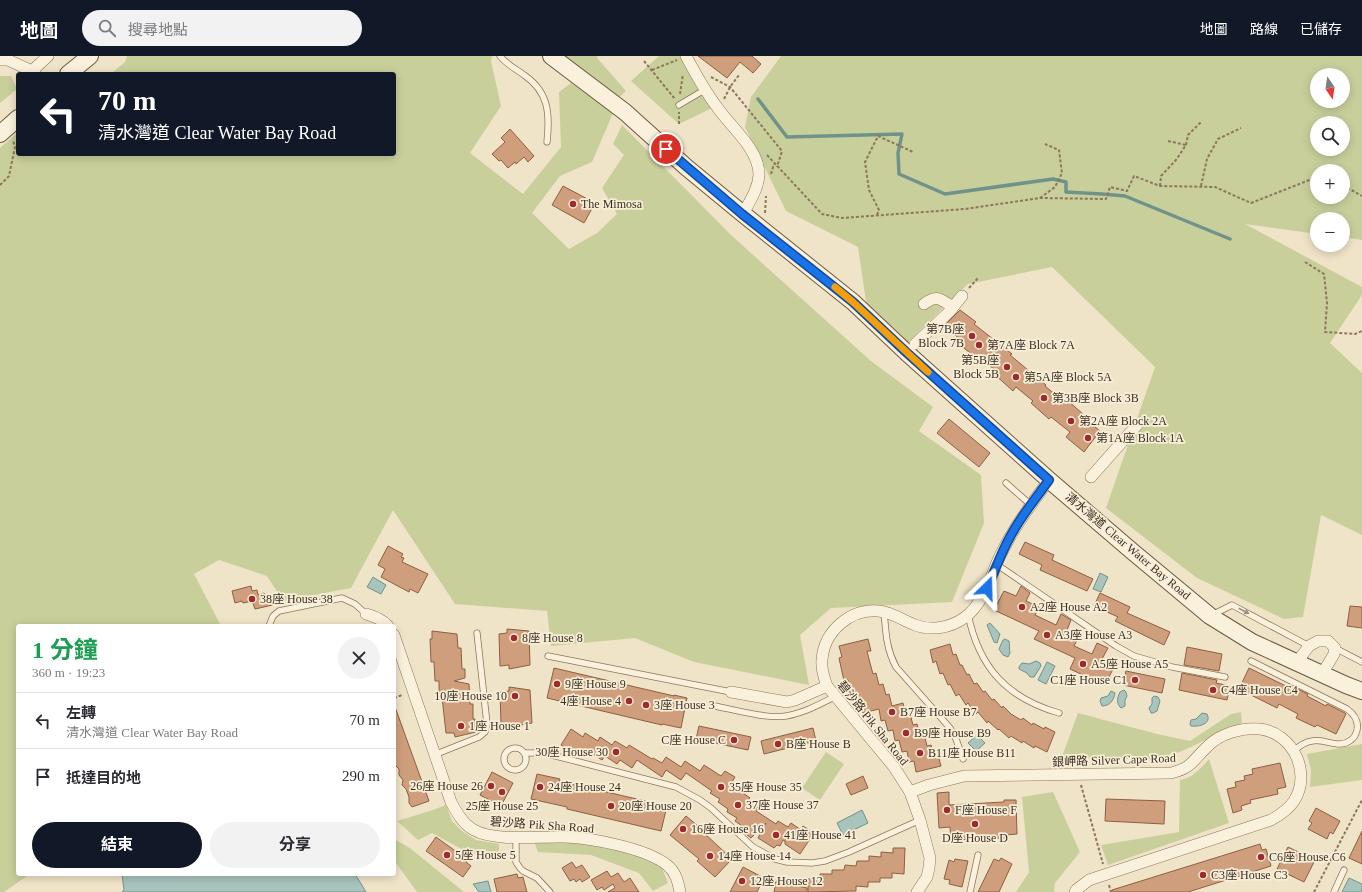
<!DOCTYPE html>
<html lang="zh-TW">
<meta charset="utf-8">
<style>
:root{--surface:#fff;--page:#f2f2f3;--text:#2b2b33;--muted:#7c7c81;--line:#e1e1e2;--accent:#111827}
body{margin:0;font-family:"Times New Roman","Noto Sans TC",serif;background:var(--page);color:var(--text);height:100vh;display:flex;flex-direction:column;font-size:15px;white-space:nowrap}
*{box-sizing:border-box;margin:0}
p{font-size:13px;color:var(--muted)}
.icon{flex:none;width:22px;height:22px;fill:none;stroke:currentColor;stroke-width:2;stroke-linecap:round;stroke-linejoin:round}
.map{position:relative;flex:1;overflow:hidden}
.drawer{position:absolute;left:16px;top:568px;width:380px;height:252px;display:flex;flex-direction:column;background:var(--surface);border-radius:4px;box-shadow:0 2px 10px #0003}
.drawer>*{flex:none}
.top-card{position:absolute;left:16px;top:16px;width:380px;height:84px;border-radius:4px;box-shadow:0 2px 10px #0003;background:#111827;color:#fff;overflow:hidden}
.needle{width:26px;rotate:167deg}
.fabs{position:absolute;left:1310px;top:12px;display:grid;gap:8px}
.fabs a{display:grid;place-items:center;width:40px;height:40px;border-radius:50%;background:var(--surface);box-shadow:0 2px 10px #0003;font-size:20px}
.pin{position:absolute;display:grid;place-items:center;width:34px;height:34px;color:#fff;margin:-17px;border:2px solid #fff;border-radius:50%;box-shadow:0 1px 4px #0007}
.me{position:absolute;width:44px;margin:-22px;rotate:22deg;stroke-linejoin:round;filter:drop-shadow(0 0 3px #0008)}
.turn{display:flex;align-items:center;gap:14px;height:84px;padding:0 16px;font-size:18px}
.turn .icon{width:52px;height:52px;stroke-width:2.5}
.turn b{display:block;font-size:28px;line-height:34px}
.round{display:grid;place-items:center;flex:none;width:42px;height:42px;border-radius:21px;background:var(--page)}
.head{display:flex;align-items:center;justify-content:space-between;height:68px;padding:0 16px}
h1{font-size:24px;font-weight:700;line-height:30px;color:#1e9e55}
.button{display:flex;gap:8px;margin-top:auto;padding:8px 16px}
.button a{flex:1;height:46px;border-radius:24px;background:var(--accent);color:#fff;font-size:16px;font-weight:700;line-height:46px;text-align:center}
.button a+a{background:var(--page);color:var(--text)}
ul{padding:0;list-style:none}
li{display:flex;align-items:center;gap:12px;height:56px;padding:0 16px;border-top:1px solid var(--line)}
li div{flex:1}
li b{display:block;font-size:15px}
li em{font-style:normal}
header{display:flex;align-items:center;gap:24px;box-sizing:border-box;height:56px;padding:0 20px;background:var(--accent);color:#fff}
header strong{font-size:19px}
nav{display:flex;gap:22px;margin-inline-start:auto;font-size:14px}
.search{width:280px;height:36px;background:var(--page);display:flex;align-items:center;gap:10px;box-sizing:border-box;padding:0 14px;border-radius:22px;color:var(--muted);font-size:15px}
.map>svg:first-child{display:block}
.green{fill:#c9cf9b;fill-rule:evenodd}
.water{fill:#a9c4bc;stroke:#6f938a}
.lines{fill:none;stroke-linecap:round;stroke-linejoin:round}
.stream{stroke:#6f938a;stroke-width:3.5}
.building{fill:#cf9f7d;stroke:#8d5f41}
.lane-casing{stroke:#8d765c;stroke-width:7}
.street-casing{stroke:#8d765c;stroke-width:12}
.secondary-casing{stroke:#6f573f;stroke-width:18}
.path{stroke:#8d765c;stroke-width:2;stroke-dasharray:3 2;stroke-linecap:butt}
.lane{stroke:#faf1dc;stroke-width:5.5}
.street{stroke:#faf1dc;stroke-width:11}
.secondary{stroke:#faf1dc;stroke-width:16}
.oneway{fill:#9c907e}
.route-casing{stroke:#114b97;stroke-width:10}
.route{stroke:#1a73e8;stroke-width:7}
.slow{stroke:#f59e0b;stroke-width:7}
.poi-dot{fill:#9e2a2b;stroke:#f7eed8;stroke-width:1.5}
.labels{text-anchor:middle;stroke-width:3.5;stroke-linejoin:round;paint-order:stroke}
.poi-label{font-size:12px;fill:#3d2e20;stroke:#f7eed8;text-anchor:start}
.street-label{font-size:12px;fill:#3d2e20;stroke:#f7eed8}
</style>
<header>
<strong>地圖</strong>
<div class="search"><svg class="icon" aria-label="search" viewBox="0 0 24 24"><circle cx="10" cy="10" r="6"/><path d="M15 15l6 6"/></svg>搜尋地點</div>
<nav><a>地圖</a><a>路線</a><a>已儲存</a></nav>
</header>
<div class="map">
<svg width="1362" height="836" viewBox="0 0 1362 836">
<rect width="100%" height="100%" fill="#f0e4c8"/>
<g class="green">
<polygon points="127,0 492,0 491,5 501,50 470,97 523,138 561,91 559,36 571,27 613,57 592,106 560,120 532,157 569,193 597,177 617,158 602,132 624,99 613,88 622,69 731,179 871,305 933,351 919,375 981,419 984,467 952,546 831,552 800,579 809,629 694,606 635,582 551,590 547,555 455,548 393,454 351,532 283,545 267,520 219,504 194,518 221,570 18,570 18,818 30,818 4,836 0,836 0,92 18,76 18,98 394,98 394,18 111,18 125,6"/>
<polygon points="563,0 597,0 598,3 626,35 614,46"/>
<polygon points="659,0 681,0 712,52 679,68 631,25"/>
<path d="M781,0H1362V184L1343,181V163H1317V178L1245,168L1362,231V239L1330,287L1362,317V479L1321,459L1303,561L1284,563L1197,522L1106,452L1155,311L1052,211L968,228L903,291L867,252L858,191L786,155L745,71L751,41ZM1317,19H1343V45H1317ZM1317,67H1343V93H1317ZM1317,115H1343V141H1317Z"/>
<polygon points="0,20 11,20 17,33 0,47"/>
<polygon points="1241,656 1242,667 1180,696 1146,704 1092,701 1060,706 1078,657 1157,678 1190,685 1231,658"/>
<polygon points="1362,688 1362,724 1310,731 1311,714 1307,698"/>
<polygon points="826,696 844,708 820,744 802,732"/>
<path d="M1209,703L1229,767L1108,809L1101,789L1179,776L1180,724C1193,722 1201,712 1209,703Z"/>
<polygon points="1053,736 1080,796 1055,827 1054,836 1016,836 1029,816 1022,741"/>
<polygon points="446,749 452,765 462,775 476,784 499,788 499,801 467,796 432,777 418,784 397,765 430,755"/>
<polygon points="394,783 410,792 464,836 417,836 394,804"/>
<path d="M534,786C558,786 584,785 608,790C626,794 644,803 661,810L668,827L653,835L639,817L591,799L538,796Z"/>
</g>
<g class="water">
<polygon points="1100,517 1108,521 1101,536 1093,533"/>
<polygon points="373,521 386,529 381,538 367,531"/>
<polygon points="990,567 1000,578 997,587 994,586 987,569"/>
<path d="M1005,583L1009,585C1010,589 1009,592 1010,597L1008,601L1003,599L999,593L1003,584Z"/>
<polygon points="1036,605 1040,607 1041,610 1034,621 1030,621 1027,617 1019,613 1019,611 1022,607 1029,608"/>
<polygon points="1047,606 1055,610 1046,628 1038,624"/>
<path d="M1124,634L1126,636L1127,640L1125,644V650L1121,652C1116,647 1117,642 1120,636Z"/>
<path d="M1111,635L1115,637C1114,644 1110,650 1102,650L1100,645L1101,642L1108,640Z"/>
<polygon points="1154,640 1158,641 1160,645 1157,655 1153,657 1151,657 1149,652 1152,648 1152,642"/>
<path d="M1202,657L1207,658C1212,668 1199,671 1191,670L1190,668L1191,664L1196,663Z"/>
<polygon points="977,679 985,687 976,695 968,687"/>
<polygon points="862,754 868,767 843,779 837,767"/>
<polygon points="122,818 355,818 366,836 122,836 124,834"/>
<polygon points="1349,822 1362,828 1362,836 1342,836"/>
<polygon points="488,825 491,836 479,836 473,828"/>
</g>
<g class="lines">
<polyline class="stream" points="758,43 787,81 902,78 898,97 899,118 945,138 1053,123 1066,126 1066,136 1102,138 1125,140 1230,183"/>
</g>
<g class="building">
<polygon points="698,0 752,0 761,8 753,17 740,6 727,22"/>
<polygon points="510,73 534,100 528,106 524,101 516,108 515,106 508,112 501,104 499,105 492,98 505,86 501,82"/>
<polygon points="563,130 595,147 584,167 552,149"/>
<polygon points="960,254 976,266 974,268 1012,298 1010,299 1046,329 1045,330 1064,346 1066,343 1084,359 1083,361 1100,375 1084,396 1066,381 1070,376 1051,361 1049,363 1041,356 1031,347 1033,345 1016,331 1013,335 994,318 996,315 978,300 976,302 958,287 961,284 944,270"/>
<polygon points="949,363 990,397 979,411 937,377"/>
<polygon points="1025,486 1054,499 1052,504 1093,523 1087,535 1040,514 1042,509 1019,498"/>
<polygon points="388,490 403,498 401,501 404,502 402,506 428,518 418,537 410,533 409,536 381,521 385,513 378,509"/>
<polygon points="251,530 252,535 257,534 258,539 264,537 277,548 255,553 252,545 243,547 242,545 235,547 232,535"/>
<polygon points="1021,530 1030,537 1026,545 1039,551 1035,559 1056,569 1061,558 1071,564 1067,574 1079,580 1074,590 1092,598 1097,587 1108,592 1102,603 1115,609 1105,629 1070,613 1075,602 1034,583 1039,575 994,554 1004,535 1016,540"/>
<polygon points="1100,537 1130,551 1127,557 1170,576 1164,589 1115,565 1118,561 1094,550"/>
<polygon points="1350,550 1362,551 1362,572 1347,570"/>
<polygon points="507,573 529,575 530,609 509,613 509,609 500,610 499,578 507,577"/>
<polygon points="432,575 457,578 458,592 461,592 462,613 465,613 465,622 454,625 469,628 470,648 473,648 473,663 475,663 476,676 455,681 454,677 446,677 442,641 439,641 439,625 435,625 434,606 431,606 430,583 432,583"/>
<polygon points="868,583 871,595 867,595 870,607 873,618 876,617 879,629 883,628 886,639 889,638 892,650 903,647 906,659 910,658 913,669 917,668 920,680 924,678 927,690 931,689 934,700 938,699 941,710 916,716 914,705 909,706 907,695 902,696 899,684 895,685 893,674 888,675 885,664 881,665 879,653 863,657 861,645 857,646 855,635 850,636 848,624 844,625 839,602 842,601 839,590"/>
<polygon points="950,588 953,599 956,598 960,609 962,609 967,619 969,618 974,628 977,627 983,636 985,635 992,644 994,643 1002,652 1003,650 1011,658 1021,664 1023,662 1032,669 1033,667 1044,673 1045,671 1055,676 1047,696 1035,690 1034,692 1023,685 1022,687 1011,680 1009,682 999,673 998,674 988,665 987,667 978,656 976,658 968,647 966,649 959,638 956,640 950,628 948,629 943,617 940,618 936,605 933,607 930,594"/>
<polygon points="1187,591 1222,598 1219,615 1184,609"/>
<polygon points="554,612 674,640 674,639 687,642 681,672 662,668 662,669 547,642"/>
<polygon points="1249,612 1288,631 1289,629 1308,638 1307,640 1326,650 1327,648 1345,657 1346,658 1336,678 1317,669 1315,671 1296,662 1298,658 1279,648 1277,652 1239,633"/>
<polygon points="1126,615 1165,623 1162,637 1123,629"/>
<polygon points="1182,617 1217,624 1216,627 1230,630 1227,644 1179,634"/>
<polygon points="509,631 530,634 532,667 510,671 510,667 501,668 500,636 509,635"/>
<polygon points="395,651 429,745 412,751 409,747 409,741 406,733 402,729 403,724 399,719 399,713 395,709 395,701 394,701 394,652"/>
<polygon points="699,670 751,681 748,694 696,683"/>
<polygon points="813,672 816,685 764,698 761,685"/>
<polygon points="571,673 583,681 585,677 598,685 600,681 612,689 615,685 627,692 629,689 652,703 653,702 662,707 666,701 681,711 685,705 700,715 704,709 721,720 725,715 735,721 732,726 742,732 740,735 750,742 748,744 758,751 756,755 776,768 778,765 788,771 791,767 801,774 803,770 814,777 800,798 785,788 785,785 783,784 780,790 777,789 774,792 758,782 766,767 751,782 742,775 745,772 735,765 737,762 727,756 728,753 718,746 720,743 710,737 712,735 686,717 681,724 666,714 662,721 637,704 632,712 620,704 617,708 605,700 602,704 590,696 587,700 575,693 573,697 561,689"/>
<polygon points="1280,707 1286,731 1277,733 1278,738 1250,744 1251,747 1241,750 1242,754 1233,757 1227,733 1236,731 1235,726 1245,724 1244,720 1253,718 1252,713"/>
<polygon points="492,716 513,727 501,750 480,739"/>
<polygon points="537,718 560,723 559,725 667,750 661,775 567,753 567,751 531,743"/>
<polygon points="863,720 868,732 851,739 846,728"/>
<polygon points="949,736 949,749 1004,746 1004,744 1016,744 1017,778 1006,779 1006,782 951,784 950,771 939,772 937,737"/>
<polygon points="1106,743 1165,745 1164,768 1105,765"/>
<polygon points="1316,752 1340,765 1333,778 1330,776 1327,783 1308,773 1312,767 1309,765"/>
<polygon points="686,760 704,775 703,776 732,803 715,821 697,805 699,803 670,779"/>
<polygon points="1362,775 1362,808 1349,802"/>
<polygon points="436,781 468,804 466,806 471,810 463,821 426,795"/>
<polygon points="1260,788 1262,794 1266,793 1271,810 1188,836 1112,836 1112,834"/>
<polygon points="1288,791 1315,804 1304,826 1277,813"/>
<polygon points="893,792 905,792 904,818 892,817 892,822 880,822 880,826 868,826 868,831 856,830 856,835 808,836 808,823 820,823 820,818 832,818 832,814 844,814 845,809 856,810 857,805 869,805 869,800 881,801 881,796 893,797"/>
<polygon points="1001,802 1012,808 999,836 978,836 994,803 999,805"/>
<polygon points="955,803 968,805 962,831 949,828 950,824 944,823 949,804 954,806"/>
<polygon points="572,806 576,812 582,809 590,821 582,826 580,823 576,826 574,823 570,825 562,812"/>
<polygon points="743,811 764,822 757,836 730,836"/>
<polygon points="607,815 611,821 618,817 624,826 630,822 639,836 608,836 615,832 613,828 604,834 602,831 597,834 591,824"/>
<polygon points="517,818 518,822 523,821 527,836 497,836 494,823"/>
<polygon points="776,825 807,832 807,836 774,836"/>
</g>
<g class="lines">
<g class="lane-casing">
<g id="lane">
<path d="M500,0C506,8 516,13 524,19C549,36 550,58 547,86"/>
<polyline points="679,49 706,33"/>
<polyline points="1006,427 1031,449"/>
<polyline points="996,508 1116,590 1134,600 1172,611 1225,621"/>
<path d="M884,556C886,577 886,592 896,611L950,672L956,683L963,703"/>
<path d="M968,558C979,612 1007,642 1059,657"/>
<polyline points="1212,559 1232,549 1309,590"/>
<polyline points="269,570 273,560 279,555 342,542 355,548 366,558"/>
<polyline points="1335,592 1362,606"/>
<polyline points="548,600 731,636"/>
<path d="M1251,605L1347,653C1354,658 1359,664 1357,674C1356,678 1354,682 1351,684C1338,694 1326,682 1312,685C1305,686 1299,690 1294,695"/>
<path d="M715,650C735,654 767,663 786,660C804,657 820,648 836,640"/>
<circle cx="515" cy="703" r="11"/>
<polyline points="525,697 544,697 676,731 700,744 711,752 753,791 775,803 787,806 812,807 825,805 849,796 920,764"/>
<polyline points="434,699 479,681 485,676 487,668 477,577"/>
<polyline points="516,781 516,806 520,812 523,815 537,822 550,836"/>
<polyline points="970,836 978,799"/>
<polyline points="1334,836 1344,814"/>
</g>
</g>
<g class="street-casing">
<g id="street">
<path d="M686,0C695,17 708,40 720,55C734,74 759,94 759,119C758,134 749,146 743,158"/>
<polyline points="0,4 8,4 32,15"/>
<polyline points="35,18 32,15 48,0"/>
<path d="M924,248C937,238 940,243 953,251"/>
<polyline points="915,288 949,256 962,240"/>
<polyline points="1091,421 1137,369"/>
<path d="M366,558C375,561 382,563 388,570"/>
<path d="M394,579L451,746C457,757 463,768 474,774C495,786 540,780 565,781C591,782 646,792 667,809C676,816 678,826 680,836"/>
<polyline points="1297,606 1309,590 1318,585 1328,585 1335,592 1334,598 1322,618"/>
<polyline points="731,636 787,646 795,644 827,630"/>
<path d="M910,736L929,729L964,720L1171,717C1192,712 1192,705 1207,691C1219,678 1242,671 1260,673C1293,677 1312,717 1294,745C1288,754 1280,759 1271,764L1089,824L1076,834L1075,836"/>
<path d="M917,836L927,821L929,812L930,802L920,764L910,736L894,711L827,630C824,622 821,613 822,604C824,575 850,553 878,555C892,556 902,564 915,569C931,575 950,572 964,562C981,550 989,527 996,509C1000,499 1005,490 1010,481C1021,461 1036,442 1049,424"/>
</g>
</g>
<g class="secondary-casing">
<g id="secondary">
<polyline points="551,0 625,56 686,111 743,158 853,246 907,297 1049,424 1133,496 1210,560 1252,586 1346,629 1362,635"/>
<polyline points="68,18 90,0"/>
<polyline points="0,78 18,62"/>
</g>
</g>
<g class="path">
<polyline points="644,5 675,43"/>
<polyline points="652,14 677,4"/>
<polyline points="711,21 730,31 782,95 777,111"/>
<polyline points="680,38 683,18"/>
<polyline points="724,43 730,31 739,19"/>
<polyline points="679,68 679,56"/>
<polyline points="1168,85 1186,89"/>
<polyline points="767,99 822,158 842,162 965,153 1040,142 1106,143 1110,131 1127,135 1134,120 1160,130 1215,131 1251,147 1317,121"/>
<polyline points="771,118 774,108"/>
<polyline points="0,129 9,120 15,91 13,84"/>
<polyline points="1343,129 1362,140"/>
<polyline points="1160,130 1161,120 1176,104 1186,89 1188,79 1201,66"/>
<polyline points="1201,130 1207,103 1218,83 1241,72"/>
<polyline points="1040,142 1055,131 1062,117 1059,94 1045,88"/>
<polyline points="765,157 766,140"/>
<polyline points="877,159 879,154 869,134 865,106 878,80 913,96"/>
<polyline points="1305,206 1324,218 1327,247 1325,276 1355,278 1362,275"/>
<polyline points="969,232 978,222"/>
<polyline points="394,642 402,639"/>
<polyline points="1081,729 1103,808"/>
<polyline points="1109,829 1111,836"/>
<polyline points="1314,836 1362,744"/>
</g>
<use href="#lane" class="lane"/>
<use href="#street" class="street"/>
<use href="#secondary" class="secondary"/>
</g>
<defs><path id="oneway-solid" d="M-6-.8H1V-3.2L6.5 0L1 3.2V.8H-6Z"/></defs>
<use class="oneway" href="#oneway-solid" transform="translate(1244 555) rotate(28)"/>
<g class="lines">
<g class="route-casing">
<path id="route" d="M666,93L742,158L853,246L906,296L1049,424C1036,442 1021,460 1010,481C1001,497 995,515 987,532"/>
</g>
<use href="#route" class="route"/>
<polyline class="slow" points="835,231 853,246 928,316"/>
</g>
<g class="poi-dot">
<circle cx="573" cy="148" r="4"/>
<circle cx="972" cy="280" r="4"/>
<circle cx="979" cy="289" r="4"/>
<circle cx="1007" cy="311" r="4"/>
<circle cx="1016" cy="321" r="4"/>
<circle cx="1044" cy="342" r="4"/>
<circle cx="1071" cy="365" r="4"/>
<circle cx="1088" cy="382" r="4"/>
<circle cx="252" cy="543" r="4"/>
<circle cx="1022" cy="551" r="4"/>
<circle cx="1047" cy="579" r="4"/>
<circle cx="514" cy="582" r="4"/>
<circle cx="1083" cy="608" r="4"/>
<circle cx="1135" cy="624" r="4"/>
<circle cx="557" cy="628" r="4"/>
<circle cx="1213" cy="634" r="4"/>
<circle cx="515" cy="640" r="4"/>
<circle cx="629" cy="645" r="4"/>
<circle cx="646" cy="649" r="4"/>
<circle cx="892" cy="656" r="4"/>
<circle cx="461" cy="670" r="4"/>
<circle cx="906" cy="677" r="4"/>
<circle cx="734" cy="684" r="4"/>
<circle cx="778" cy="688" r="4"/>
<circle cx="616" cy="696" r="4"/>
<circle cx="920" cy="697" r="4"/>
<circle cx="491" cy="730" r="4"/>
<circle cx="540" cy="731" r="4"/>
<circle cx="721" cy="731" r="4"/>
<circle cx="502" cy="736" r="4"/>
<circle cx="738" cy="749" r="4"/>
<circle cx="611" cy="750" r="4"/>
<circle cx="947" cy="754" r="4"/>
<circle cx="975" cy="768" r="4"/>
<circle cx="683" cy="773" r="4"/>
<circle cx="776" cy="779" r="4"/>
<circle cx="447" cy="799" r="4"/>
<circle cx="710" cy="800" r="4"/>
<circle cx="1261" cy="801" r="4"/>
<circle cx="1203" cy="819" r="4"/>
<circle cx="742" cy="825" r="4"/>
</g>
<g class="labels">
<g class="poi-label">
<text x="581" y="152">The Mimosa</text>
<text x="964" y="277" text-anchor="end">第7B座<tspan x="964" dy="14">Block 7B</tspan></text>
<text x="987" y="293">第7A座 Block 7A</text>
<text x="999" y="308" text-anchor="end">第5B座<tspan x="999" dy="14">Block 5B</tspan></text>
<text x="1024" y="325">第5A座 Block 5A</text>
<text x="1052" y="346">第3B座 Block 3B</text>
<text x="1079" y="369">第2A座 Block 2A</text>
<text x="1096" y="386">第1A座 Block 1A</text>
<text x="260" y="547">38座 House 38</text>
<text x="1030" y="555">A2座 House A2</text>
<text x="1055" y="583">A3座 House A3</text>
<text x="522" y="586">8座 House 8</text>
<text x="1091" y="612">A5座 House A5</text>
<text x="1127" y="628" text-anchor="end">C1座 House C1</text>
<text x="565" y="632">9座 House 9</text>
<text x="1221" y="638">C4座 House C4</text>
<text x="507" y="644" text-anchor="end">10座 House 10</text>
<text x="621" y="649" text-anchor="end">4座 House 4</text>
<text x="654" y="653">3座 House 3</text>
<text x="900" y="660">B7座 House B7</text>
<text x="469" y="674">1座 House 1</text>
<text x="914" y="681">B9座 House B9</text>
<text x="726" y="688" text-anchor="end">C座 House C</text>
<text x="786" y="692">B座 House B</text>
<text x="608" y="700" text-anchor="end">30座 House 30</text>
<text x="928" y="701">B11座 House B11</text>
<text x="483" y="734" text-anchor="end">26座 House 26</text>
<text x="548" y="735">24座 House 24</text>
<text x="729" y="735">35座 House 35</text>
<text x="746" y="753">37座 House 37</text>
<text x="502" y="754" text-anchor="middle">25座 House 25</text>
<text x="619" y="754">20座 House 20</text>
<text x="955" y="758">F座 House F</text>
<text x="691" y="777">16座 House 16</text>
<text x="784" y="783">41座 House 41</text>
<text x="975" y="786" text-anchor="middle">D座 House D</text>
<text x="455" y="803">5座 House 5</text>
<text x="718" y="804">14座 House 14</text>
<text x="1269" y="805">C6座 House C6</text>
<text x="1211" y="823">C3座 House C3</text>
<text x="750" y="829">12座 House 12</text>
</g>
<g class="street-label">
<text transform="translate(1128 490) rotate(40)" y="4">清水灣道 Clear Water Bay Road</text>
<text transform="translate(873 667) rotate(51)" y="4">碧沙路 Pik Sha Road</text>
<text transform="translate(1114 704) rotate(-2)" y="4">銀岬路 Silver Cape Road</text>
<text transform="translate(542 769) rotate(4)" y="4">碧沙路 Pik Sha Road</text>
</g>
</g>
</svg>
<div class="fabs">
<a><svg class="needle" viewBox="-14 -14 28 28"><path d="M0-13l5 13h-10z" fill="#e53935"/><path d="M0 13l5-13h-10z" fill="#7c7c81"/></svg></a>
<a><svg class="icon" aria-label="search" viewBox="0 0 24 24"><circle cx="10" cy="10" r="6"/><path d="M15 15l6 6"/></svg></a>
<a>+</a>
<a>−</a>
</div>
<div class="pin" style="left:666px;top:93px;background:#d93025"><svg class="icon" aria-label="arrive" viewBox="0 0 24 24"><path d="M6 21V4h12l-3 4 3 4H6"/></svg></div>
<svg class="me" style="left:987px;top:532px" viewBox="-20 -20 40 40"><path d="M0-17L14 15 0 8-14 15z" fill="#1a73e8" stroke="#fff" stroke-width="4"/></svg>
<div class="top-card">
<div class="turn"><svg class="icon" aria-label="left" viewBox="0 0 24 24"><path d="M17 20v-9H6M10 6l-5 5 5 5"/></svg><div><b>70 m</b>清水灣道 Clear Water Bay Road</div></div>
</div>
<section class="drawer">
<div class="head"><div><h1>1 分鐘</h1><p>360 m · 19:23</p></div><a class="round"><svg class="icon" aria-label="close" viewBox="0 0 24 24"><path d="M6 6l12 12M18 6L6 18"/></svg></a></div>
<ul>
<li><svg class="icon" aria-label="left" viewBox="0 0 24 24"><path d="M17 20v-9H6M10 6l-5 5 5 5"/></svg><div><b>左轉</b><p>清水灣道 Clear Water Bay Road</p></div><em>70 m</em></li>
<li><svg class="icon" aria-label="arrive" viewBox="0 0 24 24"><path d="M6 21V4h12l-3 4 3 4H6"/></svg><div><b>抵達目的地</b></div><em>290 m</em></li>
</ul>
<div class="button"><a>結束</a><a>分享</a></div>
</section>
</div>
